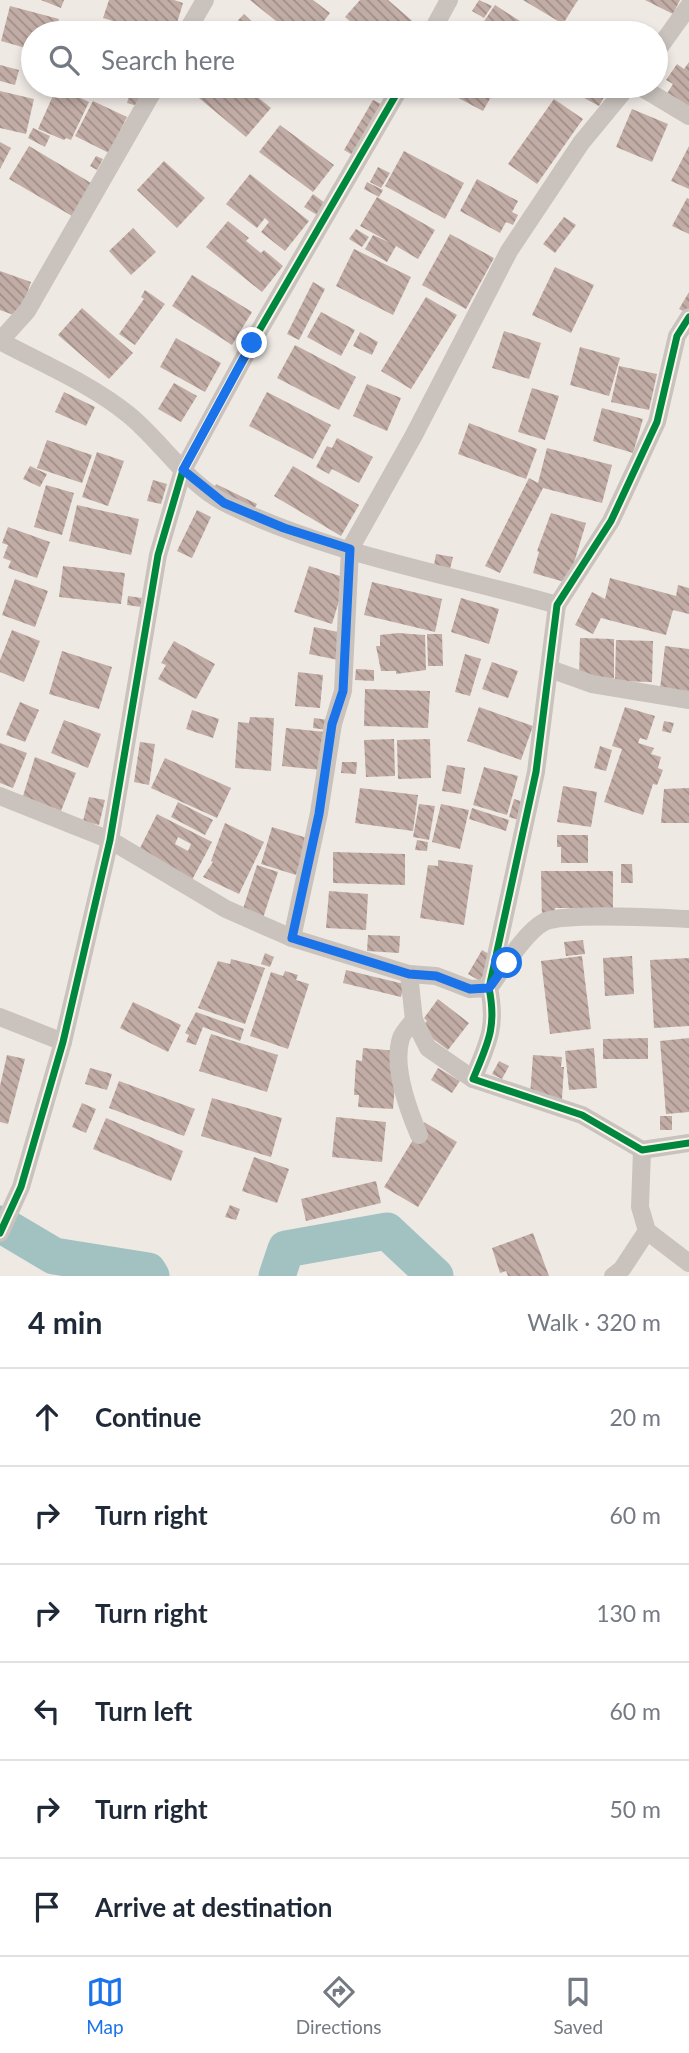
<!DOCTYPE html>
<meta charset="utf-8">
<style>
body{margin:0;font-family:Lato,sans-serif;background:#f6f6f7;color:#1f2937}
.stop{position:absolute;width:21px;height:21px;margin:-16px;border:5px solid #1a73e8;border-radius:50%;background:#fff}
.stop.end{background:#1a73e8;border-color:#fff;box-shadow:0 2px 7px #0008}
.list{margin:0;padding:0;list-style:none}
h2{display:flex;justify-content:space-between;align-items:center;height:91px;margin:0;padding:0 28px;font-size:30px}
h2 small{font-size:23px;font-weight:400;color:#747a83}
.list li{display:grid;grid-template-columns:46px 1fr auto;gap:21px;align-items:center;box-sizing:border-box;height:98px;padding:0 28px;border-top:2px solid #e0e1e3}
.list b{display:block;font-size:26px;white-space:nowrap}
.list em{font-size:23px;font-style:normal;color:#747a83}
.icon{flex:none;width:38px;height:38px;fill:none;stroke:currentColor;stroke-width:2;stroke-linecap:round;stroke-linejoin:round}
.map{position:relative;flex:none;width:689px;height:1276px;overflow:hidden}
.search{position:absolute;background:#fff;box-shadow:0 4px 10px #0003;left:21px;right:21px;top:21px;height:77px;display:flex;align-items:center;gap:18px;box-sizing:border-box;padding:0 24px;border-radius:38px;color:#747a83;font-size:26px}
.sheet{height:679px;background:#fff}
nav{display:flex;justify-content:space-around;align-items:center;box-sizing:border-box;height:98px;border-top:2px solid #e0e1e3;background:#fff;font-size:19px;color:#747a83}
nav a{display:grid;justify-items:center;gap:4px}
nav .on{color:#1a73e8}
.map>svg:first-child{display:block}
</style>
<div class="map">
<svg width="689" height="1276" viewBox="0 0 689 1276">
<defs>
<pattern id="building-back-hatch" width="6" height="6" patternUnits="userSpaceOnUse" patternTransform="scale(1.75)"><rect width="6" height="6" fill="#c2ada6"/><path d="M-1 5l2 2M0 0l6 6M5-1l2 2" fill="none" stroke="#9f8d87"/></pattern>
</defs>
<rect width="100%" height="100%" fill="#efe9e4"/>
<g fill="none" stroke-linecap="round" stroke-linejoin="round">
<g stroke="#a1c2c0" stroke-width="37">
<path d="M 0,1224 L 54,1256 L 148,1271 L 151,1276"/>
<path d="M 277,1276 L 286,1249 L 387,1231 L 435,1276"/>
</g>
</g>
<g fill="url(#building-back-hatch)" fill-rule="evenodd">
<path d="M 41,0 L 64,0 L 61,8 Z"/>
<path d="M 109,0 L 174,0 L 183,3 L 174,33 L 152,33 L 103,18 Z"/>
<path d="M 250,0 L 313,0 L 330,13 L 315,33 L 291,33 Z"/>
<path d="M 360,0 L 388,0 L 417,25 L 410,33 L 363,33 L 345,17 Z"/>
<path d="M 479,0 L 492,6 L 484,18 L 472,11 Z"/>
<path d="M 523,0 L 578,0 L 563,24 Z"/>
<path d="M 645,0 L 680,0 L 673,14 Z"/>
<path d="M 495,5 L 523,23 L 516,33 L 476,33 Z"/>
<path d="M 10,6 L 59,19 L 55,33 L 33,33 L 33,50 L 1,41 Z"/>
<path d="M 244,14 L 264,33 L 226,33 Z"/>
<path d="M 91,27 L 111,33 L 89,33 Z"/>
<path d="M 689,62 L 689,110 L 666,95 L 673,84 L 666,80 L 677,64 L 684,69 Z"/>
<path d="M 0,65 L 19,70 L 15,85 L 0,81 Z"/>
<path d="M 132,86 L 146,89 L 141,107 L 127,103 Z"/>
<path d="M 191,86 L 244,86 L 271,108 L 246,137 L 188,89 Z"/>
<path d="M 448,86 L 497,86 L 483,111 L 445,91 Z"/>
<path d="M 562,86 L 610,86 L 599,106 Z"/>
<path d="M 57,87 L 89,102 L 71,140 L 66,138 L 64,140 L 38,129 Z"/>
<path d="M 0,91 L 34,99 L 26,134 L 0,128 Z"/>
<path d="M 554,99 L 583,119 L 537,184 L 508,164 Z"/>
<path d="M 373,100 L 385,106 L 356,157 L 344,150 Z"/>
<path d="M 93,101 L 127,117 L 109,153 L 75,136 Z"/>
<path d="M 632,109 L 668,124 L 652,162 L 616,147 Z"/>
<path d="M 280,125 L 334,165 L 313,192 L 259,152 Z"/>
<path d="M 33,128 L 50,136 L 45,147 L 28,138 Z"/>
<path d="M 0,142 L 11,148 L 0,169 Z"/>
<path d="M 29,146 L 91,183 L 72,216 L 9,179 Z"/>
<path d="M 689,146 L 689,189 L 671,181 Z"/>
<path d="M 404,151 L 464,183 L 445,219 L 385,186 Z"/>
<path d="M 96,156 L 103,159 L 97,170 L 90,166 Z"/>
<path d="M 164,161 L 205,198 L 177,228 L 137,190 Z"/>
<path d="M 378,167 L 390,173 L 381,188 L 370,182 Z"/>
<path d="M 250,174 L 309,221 L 285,251 L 261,232 L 269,222 L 265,218 L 257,228 L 226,204 Z"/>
<path d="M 477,179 L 518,201 L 512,212 L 518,215 L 513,225 L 506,222 L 500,233 L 460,211 Z"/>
<path d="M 367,182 L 383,190 L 379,197 L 364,189 Z"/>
<path d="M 313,194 L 325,203 L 317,215 L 304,207 Z"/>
<path d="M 377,197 L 435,230 L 418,259 L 396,246 L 387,262 L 365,249 L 373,235 L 391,243 L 360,226 Z"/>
<path d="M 687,198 L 689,199 L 689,234 L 672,226 Z"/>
<path d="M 564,217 L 576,225 L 555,253 L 543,244 Z"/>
<path d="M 228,221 L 249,238 L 246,241 L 261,253 L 264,250 L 283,266 L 262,292 L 206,247 Z"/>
<path d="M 133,228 L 156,252 L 131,275 L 109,251 Z"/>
<path d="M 356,229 L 369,237 L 362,247 L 349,239 Z"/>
<path d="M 450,234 L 494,258 L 466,309 L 422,285 Z"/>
<path d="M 354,249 L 411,277 L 393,315 L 336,286 Z"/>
<path d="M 555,267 L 594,285 L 571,333 L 532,315 Z"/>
<path d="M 0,271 L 31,282 L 19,317 L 0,310 Z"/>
<path d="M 192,275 L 252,312 L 232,345 L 172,306 Z"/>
<path d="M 313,282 L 325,289 L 299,340 L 287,334 Z"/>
<path d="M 145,290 L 165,304 L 135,345 L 119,334 L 144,299 L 141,297 Z"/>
<path d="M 689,292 L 689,314 L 679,309 Z"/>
<path d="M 426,297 L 457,315 L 411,389 L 381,371 Z"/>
<path d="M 82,308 L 133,353 L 109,379 L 58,335 Z"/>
<path d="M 321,312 L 355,330 L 341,356 L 307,337 Z"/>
<path d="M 504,331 L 541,343 L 529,379 L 492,368 Z"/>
<path d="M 360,332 L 378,342 L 372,355 L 353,346 Z"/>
<path d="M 176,338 L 221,363 L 205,392 L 160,367 Z"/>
<path d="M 295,345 L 356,377 L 339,410 L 277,378 Z"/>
<path d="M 580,347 L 620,358 L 609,396 L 570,385 Z"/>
<path d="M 619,366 L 657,374 L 649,410 L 611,402 Z"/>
<path d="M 174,383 L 197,396 L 181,422 L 158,409 Z"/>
<path d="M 367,384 L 401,398 L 387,431 L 353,416 Z"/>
<path d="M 532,388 L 559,396 L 545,440 L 518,432 Z"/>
<path d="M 64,392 L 95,407 L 86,426 L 55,412 Z"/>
<path d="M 267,392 L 331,425 L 313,459 L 249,426 Z"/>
<path d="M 602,408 L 643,419 L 633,453 L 593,441 Z"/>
<path d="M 469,423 L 537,449 L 526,479 L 458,454 Z"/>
<path d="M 337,438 L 373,457 L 359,483 L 332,469 L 329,474 L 316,467 L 327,446 L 332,448 Z"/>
<path d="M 47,440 L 92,455 L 82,483 L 37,468 Z"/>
<path d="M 547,448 L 612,465 L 602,503 L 543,488 L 500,573 L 485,566 L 529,478 L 538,483 Z"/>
<path d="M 97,452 L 124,461 L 108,506 L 82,497 Z"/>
<path d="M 30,466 L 47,474 L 40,487 L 23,479 Z"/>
<path d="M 293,466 L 359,505 L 341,536 L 274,496 Z"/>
<path d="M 153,480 L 167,484 L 161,504 L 147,501 Z"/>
<path d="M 216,484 L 257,504 L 251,515 L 211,495 Z"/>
<path d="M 46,485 L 74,493 L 62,535 L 34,527 Z"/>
<path d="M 77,505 L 139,519 L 131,555 L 69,541 Z"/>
<path d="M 197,510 L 211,517 L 192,558 L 177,551 Z"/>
<path d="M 551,513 L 586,523 L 568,583 L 533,573 L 539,552 L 537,551 Z"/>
<path d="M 8,527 L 50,542 L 37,578 L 8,568 L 11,561 L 3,558 L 8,545 L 2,543 Z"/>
<path d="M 436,554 L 453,557 L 449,573 L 433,570 Z"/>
<path d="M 63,566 L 125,573 L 121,604 L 59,597 Z"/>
<path d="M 309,566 L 346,578 L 332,624 L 294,612 Z"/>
<path d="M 610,578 L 676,596 L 678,585 L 689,588 L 689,614 L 673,610 L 666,635 L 601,618 L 593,634 L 575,625 L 592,592 L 605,599 Z"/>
<path d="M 15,579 L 48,591 L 35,627 L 2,615 Z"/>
<path d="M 372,582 L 442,599 L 435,632 L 364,615 Z"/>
<path d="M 128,596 L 142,598 L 141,607 L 127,605 Z"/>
<path d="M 461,598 L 499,609 L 489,644 L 451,632 Z"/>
<path d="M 314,627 L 348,634 L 343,661 L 309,654 Z"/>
<path d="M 12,630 L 40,641 L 24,682 L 0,672 L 0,660 Z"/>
<path d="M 398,633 L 425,635 L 426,670 L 396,674 L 396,671 L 381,671 L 376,646 L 380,646 L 380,635 Z"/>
<path d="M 427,634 L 442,634 L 443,666 L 428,666 Z"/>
<path d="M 580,638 L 614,639 L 614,678 L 579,678 Z"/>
<path d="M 616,640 L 653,641 L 652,682 L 615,681 Z"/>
<path d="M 174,641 L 215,664 L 196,699 L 158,679 L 166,665 L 161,663 Z"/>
<path d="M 665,646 L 689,649 L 689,692 L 660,689 Z"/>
<path d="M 62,651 L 112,667 L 99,709 L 49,694 Z"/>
<path d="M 465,654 L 481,659 L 470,696 L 455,692 Z"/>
<path d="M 492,662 L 518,671 L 508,698 L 482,689 Z"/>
<path d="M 356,669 L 374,670 L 374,681 L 355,680 Z"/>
<path d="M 298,672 L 323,675 L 320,708 L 295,706 Z"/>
<path d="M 365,689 L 430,691 L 428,728 L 364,726 Z"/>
<path d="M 20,702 L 39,710 L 25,742 L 6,735 Z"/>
<path d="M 479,707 L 533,726 L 521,760 L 467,741 Z"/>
<path d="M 625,707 L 655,716 L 647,740 L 640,738 L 638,743 L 654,748 L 651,754 L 661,757 L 658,768 L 663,770 L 657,785 L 653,784 L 643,815 L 604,802 L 622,749 L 612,746 Z"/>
<path d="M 192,710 L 219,719 L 213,738 L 186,729 Z"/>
<path d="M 250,717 L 274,718 L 271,771 L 235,768 L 238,722 L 249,723 Z"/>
<path d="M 314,718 L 328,720 L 327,730 L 313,728 Z"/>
<path d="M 64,720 L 101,734 L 88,768 L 51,753 Z"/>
<path d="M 664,721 L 674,723 L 671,733 L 662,731 Z"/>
<path d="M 286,728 L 325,732 L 321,770 L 282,766 Z"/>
<path d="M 394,739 L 395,776 L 366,777 L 364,740 Z"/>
<path d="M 430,739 L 431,778 L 398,779 L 397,740 Z"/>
<path d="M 140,742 L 155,744 L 149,785 L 134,782 Z"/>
<path d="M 0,743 L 27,753 L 13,788 L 0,783 Z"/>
<path d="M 600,746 L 612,750 L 606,771 L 594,768 Z"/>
<path d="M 35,757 L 76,773 L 61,811 L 23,796 Z"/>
<path d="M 165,758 L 231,788 L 217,818 L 151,788 Z"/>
<path d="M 342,762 L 357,762 L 356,774 L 341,773 Z"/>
<path d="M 447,765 L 465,768 L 461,794 L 442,791 Z"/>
<path d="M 484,767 L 518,776 L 507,815 L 473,805 Z"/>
<path d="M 563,786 L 597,792 L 591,827 L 557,822 Z"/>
<path d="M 360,788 L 418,795 L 413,831 L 355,823 Z"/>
<path d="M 689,788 L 689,823 L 661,823 L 664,789 Z"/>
<path d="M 89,797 L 105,800 L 99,825 L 83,821 Z"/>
<path d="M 514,799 L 527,803 L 522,821 L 509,817 Z"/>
<path d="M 178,802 L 213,820 L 205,835 L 171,817 Z"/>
<path d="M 419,804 L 435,806 L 429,840 L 413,837 Z"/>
<path d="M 441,804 L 469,810 L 460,849 L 432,842 Z"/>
<path d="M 472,808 L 509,820 L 506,831 L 469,819 Z"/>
<path d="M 157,814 L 212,842 L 192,880 L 138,852 ZM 178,837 L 191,844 L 188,851 L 175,844 Z"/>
<path d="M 225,823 L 264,842 L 239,894 L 203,877 L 213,862 L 211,861 Z"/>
<path d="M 272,827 L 307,838 L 296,875 L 261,864 Z"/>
<path d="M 557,835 L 588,835 L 588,863 L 561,863 L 561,847 L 557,847 Z"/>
<path d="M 417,840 L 428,842 L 427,851 L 415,850 Z"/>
<path d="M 333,852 L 405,854 L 405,885 L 333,883 Z"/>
<path d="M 438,860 L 473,865 L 464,925 L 420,918 L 428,865 L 438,866 Z"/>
<path d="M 621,864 L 632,864 L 633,883 L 621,883 Z"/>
<path d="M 257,865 L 278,872 L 263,918 L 242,912 Z"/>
<path d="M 541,871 L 613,871 L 613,908 L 555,908 L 555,919 L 542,919 Z"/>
<path d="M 329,891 L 368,894 L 366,930 L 326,928 Z"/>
<path d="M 368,935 L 400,936 L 399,953 L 367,951 Z"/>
<path d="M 583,940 L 585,954 L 566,956 L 564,942 Z"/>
<path d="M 482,950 L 494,957 L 480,981 L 468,974 Z"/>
<path d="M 265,953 L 274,957 L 270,967 L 261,964 Z"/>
<path d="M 582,956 L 591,1029 L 550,1034 L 541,961 Z"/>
<path d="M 632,956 L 634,994 L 605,996 L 603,958 Z"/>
<path d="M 689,958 L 689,1026 L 654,1028 L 650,960 Z"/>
<path d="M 231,959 L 265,968 L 245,1024 L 198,1008 L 218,961 L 230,964 Z"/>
<path d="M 346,970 L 404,984 L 401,997 L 343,983 Z"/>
<path d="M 285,971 L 298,975 L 296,980 L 309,984 L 288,1049 L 250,1036 L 271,972 L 283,976 Z"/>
<path d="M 438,999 L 469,1023 L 448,1050 L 420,1029 L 427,1021 L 424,1018 Z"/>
<path d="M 133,1002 L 181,1025 L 168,1052 L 120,1028 Z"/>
<path d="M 196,1012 L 244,1029 L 240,1041 L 203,1027 L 196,1045 L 186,1042 L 189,1035 L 185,1033 Z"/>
<path d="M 211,1034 L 278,1055 L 267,1092 L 199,1071 Z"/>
<path d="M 648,1038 L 648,1059 L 603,1059 L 603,1039 Z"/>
<path d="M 689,1038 L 689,1112 L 666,1114 L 660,1041 Z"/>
<path d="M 363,1048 L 398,1051 L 393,1109 L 358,1107 L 359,1095 L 354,1095 L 356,1060 L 362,1061 Z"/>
<path d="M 594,1048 L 597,1088 L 569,1090 L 565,1051 Z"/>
<path d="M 7,1055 L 25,1059 L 8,1124 L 0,1122 L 0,1086 Z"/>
<path d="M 533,1055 L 562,1057 L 561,1067 L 564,1067 L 562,1099 L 530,1096 Z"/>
<path d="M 499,1061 L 509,1066 L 502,1079 L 492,1074 Z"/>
<path d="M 90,1068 L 112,1074 L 107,1090 L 85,1084 Z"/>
<path d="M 438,1068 L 460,1081 L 452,1093 L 431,1080 Z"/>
<path d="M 119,1081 L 195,1109 L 184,1136 L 109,1108 Z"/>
<path d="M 212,1098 L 282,1118 L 271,1157 L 201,1136 Z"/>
<path d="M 82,1103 L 96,1109 L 86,1133 L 72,1127 Z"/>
<rect x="660" y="1116" width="12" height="14"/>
<path d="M 336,1117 L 386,1122 L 382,1162 L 332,1157 Z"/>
<path d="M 106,1118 L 183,1151 L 171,1181 L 93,1149 Z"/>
<path d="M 424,1122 L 457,1142 L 418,1207 L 384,1187 Z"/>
<path d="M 254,1157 L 289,1169 L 277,1203 L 242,1191 Z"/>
<path d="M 376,1181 L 381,1203 L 306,1221 L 301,1199 Z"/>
<path d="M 230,1205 L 240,1209 L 236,1220 L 225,1217 Z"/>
<path d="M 533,1233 L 549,1276 L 508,1276 L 506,1271 L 500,1273 L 492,1248 Z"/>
</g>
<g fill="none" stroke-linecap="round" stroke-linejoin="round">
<g stroke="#c9c2bd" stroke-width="18">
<path d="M 186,33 L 205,0"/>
<path d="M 431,33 L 449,0"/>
<path d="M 656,52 L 689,6"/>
<path d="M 639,86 L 689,116"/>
<path d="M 689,317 L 677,336 L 657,422 L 611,521 L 557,605 L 536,772 L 489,988 C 497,1027 488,1043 473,1079 L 582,1115 L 642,1150 L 689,1143"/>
<path d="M 0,341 C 43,364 91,384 129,415 C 162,442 188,485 227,504 C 328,554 449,574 557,605"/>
<path d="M 0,341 L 27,311 L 156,86"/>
<path d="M 550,669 L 592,684 L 689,700"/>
<path d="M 0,796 L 110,840 L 226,909 L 292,938 L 409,974 L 436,976 L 470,989 L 489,988 C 502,970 525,932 544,922 C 565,912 661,918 689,919"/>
<path d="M 292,938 L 319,813 L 333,724 L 343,691 L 350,549 L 414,435 L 509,251 L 581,143 L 628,86"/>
<path d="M 409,974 L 414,1020 L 428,1048 L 473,1079"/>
<path d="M 0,1017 L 63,1042"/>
<path d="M 414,1020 C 410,1025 403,1032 401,1038 C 392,1067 408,1109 419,1135"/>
<path d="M 642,1150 L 640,1207 L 647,1231 L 689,1263"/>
<path d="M 0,1233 L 21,1187 L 63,1042 L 110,840 L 158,555 L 183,470 L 252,343 L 401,86"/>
<path d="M 613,1276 L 622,1269 L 647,1231"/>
</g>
<g stroke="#fbf4ed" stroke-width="11">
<g id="cycleway">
<path d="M 689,317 L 677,336 L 657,422 L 611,521 L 557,605 L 536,772 L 489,988 C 497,1027 488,1043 473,1079 L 582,1115 L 642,1150 L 689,1143"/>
<path d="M 0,1233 L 21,1187 L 63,1042 L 110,840 L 158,555 L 183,470 L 252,343 L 401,86"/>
</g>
</g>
<use href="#cycleway" stroke="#00873e" stroke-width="7"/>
</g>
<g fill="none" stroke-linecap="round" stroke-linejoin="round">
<path stroke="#1a73e8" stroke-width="9" d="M 252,343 L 183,470 L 224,503 L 284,528 L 350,549 L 343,691 L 332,724 L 319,814 L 292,938 L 409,974 L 436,976 L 470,989 L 489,988 L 507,963"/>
</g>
</svg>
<div class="stop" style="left:507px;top:963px"></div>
<div class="stop end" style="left:252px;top:343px"></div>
<div class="search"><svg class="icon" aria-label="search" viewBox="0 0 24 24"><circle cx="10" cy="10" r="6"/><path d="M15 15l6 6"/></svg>Search here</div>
</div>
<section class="sheet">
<h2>4 min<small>Walk · 320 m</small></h2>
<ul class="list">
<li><svg class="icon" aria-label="ahead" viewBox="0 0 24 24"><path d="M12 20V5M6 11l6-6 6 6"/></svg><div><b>Continue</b></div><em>20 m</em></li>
<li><svg class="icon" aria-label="right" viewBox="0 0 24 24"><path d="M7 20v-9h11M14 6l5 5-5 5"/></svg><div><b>Turn right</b></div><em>60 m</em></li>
<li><svg class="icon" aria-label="right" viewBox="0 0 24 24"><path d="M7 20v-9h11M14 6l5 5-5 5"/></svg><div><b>Turn right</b></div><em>130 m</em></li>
<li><svg class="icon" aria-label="left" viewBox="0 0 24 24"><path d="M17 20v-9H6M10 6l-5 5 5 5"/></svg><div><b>Turn left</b></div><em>60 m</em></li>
<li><svg class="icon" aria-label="right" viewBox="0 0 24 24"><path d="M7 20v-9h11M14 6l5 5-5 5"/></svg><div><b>Turn right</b></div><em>50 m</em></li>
<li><svg class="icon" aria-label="arrive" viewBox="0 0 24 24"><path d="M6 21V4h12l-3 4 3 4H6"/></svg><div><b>Arrive at destination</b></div></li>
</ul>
</section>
<nav>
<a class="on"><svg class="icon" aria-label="map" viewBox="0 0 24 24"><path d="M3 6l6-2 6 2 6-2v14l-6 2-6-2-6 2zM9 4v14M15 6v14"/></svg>Map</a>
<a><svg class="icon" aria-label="directions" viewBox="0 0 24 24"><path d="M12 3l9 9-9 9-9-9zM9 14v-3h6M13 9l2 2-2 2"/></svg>Directions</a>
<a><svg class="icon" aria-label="saved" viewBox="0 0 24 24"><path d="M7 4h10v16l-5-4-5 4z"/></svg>Saved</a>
</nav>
